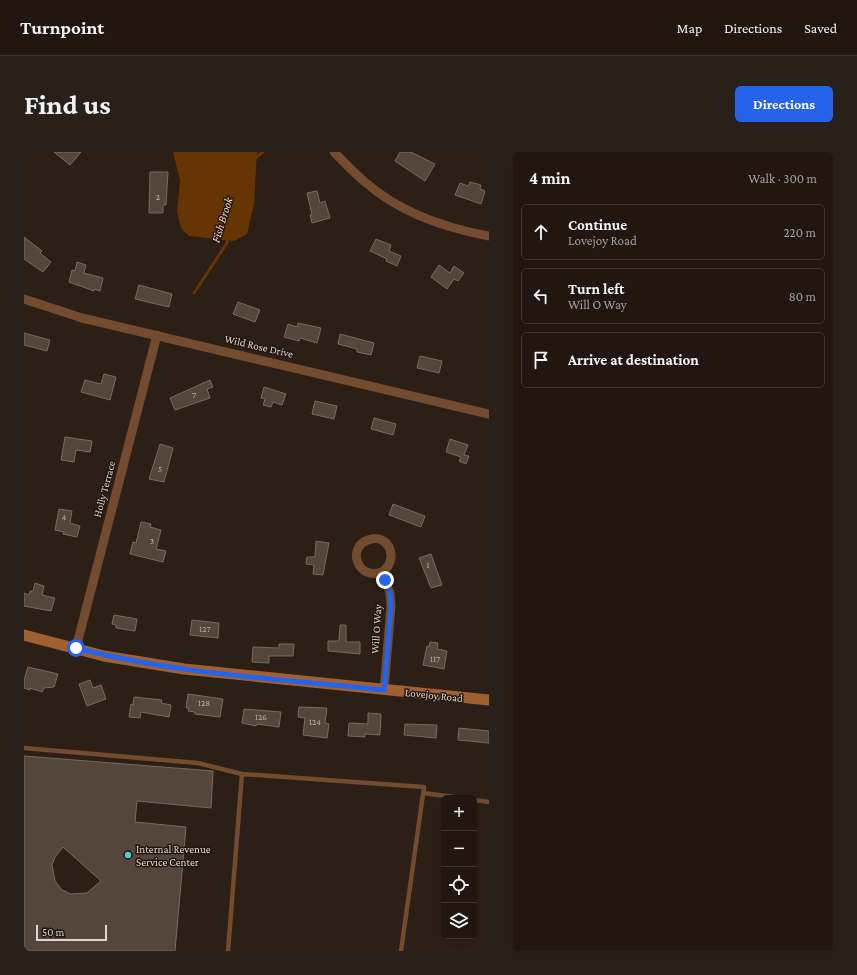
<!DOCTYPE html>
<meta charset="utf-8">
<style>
body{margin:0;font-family:"Crimson Pro",serif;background:#292019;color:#f1f3f6}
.controls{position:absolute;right:12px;bottom:12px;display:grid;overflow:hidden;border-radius:6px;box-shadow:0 4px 16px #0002}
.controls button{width:36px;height:36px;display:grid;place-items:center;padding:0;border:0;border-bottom:1px solid #3e3630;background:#211710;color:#f1f3f6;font:20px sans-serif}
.scale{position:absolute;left:12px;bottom:10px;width:71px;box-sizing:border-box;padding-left:4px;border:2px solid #dfd5cf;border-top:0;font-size:11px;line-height:14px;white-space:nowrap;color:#dfd5cf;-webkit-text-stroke:3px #22160d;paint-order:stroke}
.stop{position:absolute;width:12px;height:12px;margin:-9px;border:3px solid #2563eb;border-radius:50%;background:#fff}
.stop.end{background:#2563eb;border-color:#fff;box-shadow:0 1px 4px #0008}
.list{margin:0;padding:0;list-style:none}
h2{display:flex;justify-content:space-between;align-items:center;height:52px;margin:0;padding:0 16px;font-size:17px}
h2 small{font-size:13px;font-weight:400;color:#a29f9f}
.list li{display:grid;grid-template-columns:26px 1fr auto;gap:12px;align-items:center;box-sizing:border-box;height:56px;margin:0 8px 8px;padding:0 8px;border:1px solid #3e3630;border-radius:6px}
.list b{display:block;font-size:15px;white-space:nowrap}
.list p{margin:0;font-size:13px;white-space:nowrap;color:#a29f9f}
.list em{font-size:13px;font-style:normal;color:#a29f9f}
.icon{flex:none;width:22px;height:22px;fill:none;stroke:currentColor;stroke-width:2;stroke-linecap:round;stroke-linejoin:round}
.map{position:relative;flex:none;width:465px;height:799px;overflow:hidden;border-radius:6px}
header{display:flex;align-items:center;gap:24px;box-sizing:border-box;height:56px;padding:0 20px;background:#211710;border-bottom:1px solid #3e3630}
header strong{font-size:19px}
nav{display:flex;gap:22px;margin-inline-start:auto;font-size:14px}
.intro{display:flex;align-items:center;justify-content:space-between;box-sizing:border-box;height:96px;padding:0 24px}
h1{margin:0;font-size:28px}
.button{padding:10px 18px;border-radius:6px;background:#2563eb;color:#fff;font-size:14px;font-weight:700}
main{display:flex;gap:24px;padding:0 24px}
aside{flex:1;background:#211710;border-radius:6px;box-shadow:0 4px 16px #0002}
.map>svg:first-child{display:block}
</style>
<header>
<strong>Turnpoint</strong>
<nav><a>Map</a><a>Directions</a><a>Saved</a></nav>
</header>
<div class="intro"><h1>Find us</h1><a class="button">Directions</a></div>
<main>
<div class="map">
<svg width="465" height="799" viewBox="0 0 465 799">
<rect width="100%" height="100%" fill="#2c1f16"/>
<path fill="#673403" d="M 149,0 L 233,0 L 230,52 L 223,82 L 210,89 L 165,84 L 157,76 L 153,60 L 156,28 Z"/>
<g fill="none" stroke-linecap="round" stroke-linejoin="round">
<g stroke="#673403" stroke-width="3">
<path d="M 231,6 L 239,0"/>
<path d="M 170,141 L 203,91 L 204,86"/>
</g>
</g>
<g fill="#55463c" stroke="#7a6a5f" fill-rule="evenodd">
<path d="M 30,0 L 57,0 L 46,13 Z"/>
<path d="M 376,0 L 387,0 L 411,12 L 401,29 L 371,9 Z"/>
<path d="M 126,20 L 144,20 L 142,53 L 139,53 L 139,61 L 125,61 Z"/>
<path d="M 446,30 L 457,33 L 456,37 L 461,39 L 457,52 L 431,43 L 436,31 L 444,34 Z"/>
<path d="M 293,39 L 296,51 L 301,49 L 306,66 L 288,71 L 286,63 L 288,63 L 283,41 Z"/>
<path d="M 0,85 L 18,99 L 16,101 L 27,110 L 19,120 L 0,107 Z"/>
<path d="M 352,87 L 367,93 L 365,99 L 377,104 L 373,114 L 362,109 L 363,107 L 346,99 Z"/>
<path d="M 53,110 L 62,113 L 60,121 L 79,126 L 76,139 L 70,137 L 70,139 L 45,130 L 48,118 L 51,119 Z"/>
<path d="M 415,113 L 426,121 L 430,114 L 440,121 L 434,129 L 430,127 L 423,137 L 407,125 Z"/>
<path d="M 115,133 L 148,142 L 145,155 L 111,147 Z"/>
<path d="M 214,150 L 236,158 L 231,170 L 209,162 Z"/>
<path d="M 274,171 L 297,176 L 293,191 L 276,186 L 275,189 L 260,185 L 264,172 L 273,175 Z"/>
<path d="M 0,181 L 26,188 L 23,199 L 0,193 Z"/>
<path d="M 316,182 L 350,191 L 347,203 L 333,200 L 333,197 L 314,192 Z"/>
<path d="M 396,204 L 418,209 L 415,221 L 393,216 Z"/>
<path d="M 80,222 L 92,225 L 86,248 L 57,240 L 61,228 L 77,232 Z"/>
<path d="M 186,228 L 189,235 L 183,237 L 186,246 L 151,258 L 146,246 Z"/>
<path d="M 240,235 L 262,242 L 258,253 L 249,250 L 247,255 L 239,253 L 241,247 L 237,246 Z"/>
<path d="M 291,249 L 313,254 L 310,267 L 288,262 Z"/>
<path d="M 350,266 L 372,272 L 369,283 L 347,277 Z"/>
<path d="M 41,285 L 68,289 L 66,300 L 52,298 L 50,310 L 37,308 Z"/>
<path d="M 426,287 L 444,293 L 440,303 L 445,304 L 442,312 L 435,309 L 437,305 L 422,300 Z"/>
<path d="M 136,292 L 149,296 L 140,330 L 125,327 Z"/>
<path d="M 369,352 L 401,364 L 397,375 L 365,363 Z"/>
<path d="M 35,357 L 48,359 L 46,371 L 56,374 L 53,385 L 39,382 L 40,380 L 31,378 Z"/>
<path d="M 117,370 L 127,372 L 126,375 L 137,378 L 132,397 L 142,399 L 139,410 L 106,402 L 109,390 L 112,391 Z"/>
<path d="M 292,389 L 305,391 L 299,423 L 289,422 L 290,413 L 282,412 L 283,405 L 291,405 Z"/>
<path d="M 407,402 L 418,433 L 407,436 L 395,406 Z"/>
<path d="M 11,431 L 20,434 L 18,443 L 31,446 L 27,459 L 0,454 L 0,441 L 5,443 L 6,439 L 9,439 Z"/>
<path d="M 90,463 L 113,467 L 111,479 L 92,476 L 92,473 L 88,472 Z"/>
<path d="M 168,468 L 195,471 L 194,486 L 166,483 Z"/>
<path d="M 316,473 L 322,473 L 322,490 L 336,490 L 336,502 L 304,499 L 304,489 L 315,489 Z"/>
<path d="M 406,490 L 414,491 L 413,497 L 423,499 L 420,517 L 399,513 L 403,494 L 405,495 Z"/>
<path d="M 255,492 L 270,492 L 269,504 L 245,504 L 245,511 L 228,510 L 229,495 L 255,496 Z"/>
<path d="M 4,515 L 34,522 L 30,535 L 20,536 L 18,540 L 6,536 L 6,538 L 0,536 L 0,528 Z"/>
<path d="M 66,528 L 69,536 L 77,533 L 82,547 L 63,554 L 55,532 Z"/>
<path d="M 164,542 L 199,547 L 196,565 L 171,562 L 171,560 L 164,559 L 165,556 L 162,556 Z"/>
<path d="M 110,545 L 138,548 L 137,551 L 147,553 L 145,565 L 117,560 L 116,566 L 105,565 L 107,552 L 109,553 Z"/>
<path d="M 275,555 L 303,556 L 301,571 L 305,572 L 303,586 L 279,583 L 281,566 L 274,565 Z"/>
<path d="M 220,557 L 257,560 L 255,575 L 233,572 L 232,574 L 218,571 Z"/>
<path d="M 344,561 L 357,562 L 356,583 L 341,582 L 341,585 L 324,584 L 325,571 L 344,572 Z"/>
<path d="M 381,572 L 413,573 L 412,586 L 380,583 Z"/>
<path d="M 435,576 L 465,579 L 465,591 L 434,588 Z"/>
<path d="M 0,604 L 189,619 L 187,656 L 113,649 L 111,670 L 162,675 L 151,799 L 0,799 ZM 39,695 L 77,729 L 63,741 L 46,742 L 37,737 L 31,729 L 28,713 L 31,705 Z"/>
</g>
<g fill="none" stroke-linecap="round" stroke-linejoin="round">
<g stroke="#734b2f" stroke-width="4.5">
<path d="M 0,596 L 174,611 L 218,622 L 400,635 L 377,799"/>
<path d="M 399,641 L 438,646"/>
<path d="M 450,648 L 465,650"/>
<path d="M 204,799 L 218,622"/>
</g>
<g stroke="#734b2f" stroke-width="9">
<path d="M 310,0 C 320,10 330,21 341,30 C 375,60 421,76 465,84"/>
<path d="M 0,147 L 58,166 L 465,262"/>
<path d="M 358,420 C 376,408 365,380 344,388 C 322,396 334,429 358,420 L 366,441 L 367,454 L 360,538"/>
<path d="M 52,496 L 133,183"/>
</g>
<path stroke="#a06131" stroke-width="11" d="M 0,483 L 80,504 L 160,517 L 465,548"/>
</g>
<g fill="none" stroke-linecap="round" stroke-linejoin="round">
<path stroke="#2563eb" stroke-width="5" d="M 52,496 C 152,522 257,527 360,538 L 367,454 L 366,441 L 361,428"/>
</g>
<circle fill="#52cbd9" stroke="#22160d" stroke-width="1.5" cx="104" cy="703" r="4"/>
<g text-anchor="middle" stroke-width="3" stroke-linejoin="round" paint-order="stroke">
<g font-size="9" fill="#bcb1aa">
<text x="134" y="48">2</text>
<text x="170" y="246">7</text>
<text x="136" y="320">5</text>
<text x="40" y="368">4</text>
<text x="128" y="392">3</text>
<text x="404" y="416">1</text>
<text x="181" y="480">127</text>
<text x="411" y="510">117</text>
<text x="180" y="554">128</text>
<text x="237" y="568">126</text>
<text x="291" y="573">124</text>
</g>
<g font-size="11" fill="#dfd5cf" stroke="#22160d">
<text transform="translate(235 194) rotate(13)" y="4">Wild Rose Drive</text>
<text transform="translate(80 337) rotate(-75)" y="4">Holly Terrace</text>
<text transform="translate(352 477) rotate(-86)" y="4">Will O Way</text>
<text transform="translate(410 543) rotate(6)" y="4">Lovejoy Road</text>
</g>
<g font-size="11" fill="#dfd5cf" stroke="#22160d" text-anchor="start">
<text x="112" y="701">Internal Revenue<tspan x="112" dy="13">Service Center</tspan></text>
</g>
<g font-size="12" font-style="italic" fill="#f9d7c0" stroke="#22160d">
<text transform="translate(198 68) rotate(-73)" y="4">Fish Brook</text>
</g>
</g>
</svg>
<div class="controls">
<button>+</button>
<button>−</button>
<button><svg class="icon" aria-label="locate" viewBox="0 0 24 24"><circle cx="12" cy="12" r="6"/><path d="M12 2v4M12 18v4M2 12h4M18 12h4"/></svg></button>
<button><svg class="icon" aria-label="layers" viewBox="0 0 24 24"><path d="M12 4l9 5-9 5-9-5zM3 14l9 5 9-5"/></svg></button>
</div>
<div class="scale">50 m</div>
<div class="stop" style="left:52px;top:496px"></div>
<div class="stop end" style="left:361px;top:428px"></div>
</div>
<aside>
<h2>4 min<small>Walk · 300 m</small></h2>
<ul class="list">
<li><svg class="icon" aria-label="ahead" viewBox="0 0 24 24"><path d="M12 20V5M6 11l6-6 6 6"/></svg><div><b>Continue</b><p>Lovejoy Road</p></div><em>220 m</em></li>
<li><svg class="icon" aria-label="left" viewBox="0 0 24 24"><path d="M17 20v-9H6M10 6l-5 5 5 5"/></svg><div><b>Turn left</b><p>Will O Way</p></div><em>80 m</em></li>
<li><svg class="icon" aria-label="arrive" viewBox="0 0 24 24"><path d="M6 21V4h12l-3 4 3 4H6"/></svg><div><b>Arrive at destination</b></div></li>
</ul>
</aside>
</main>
